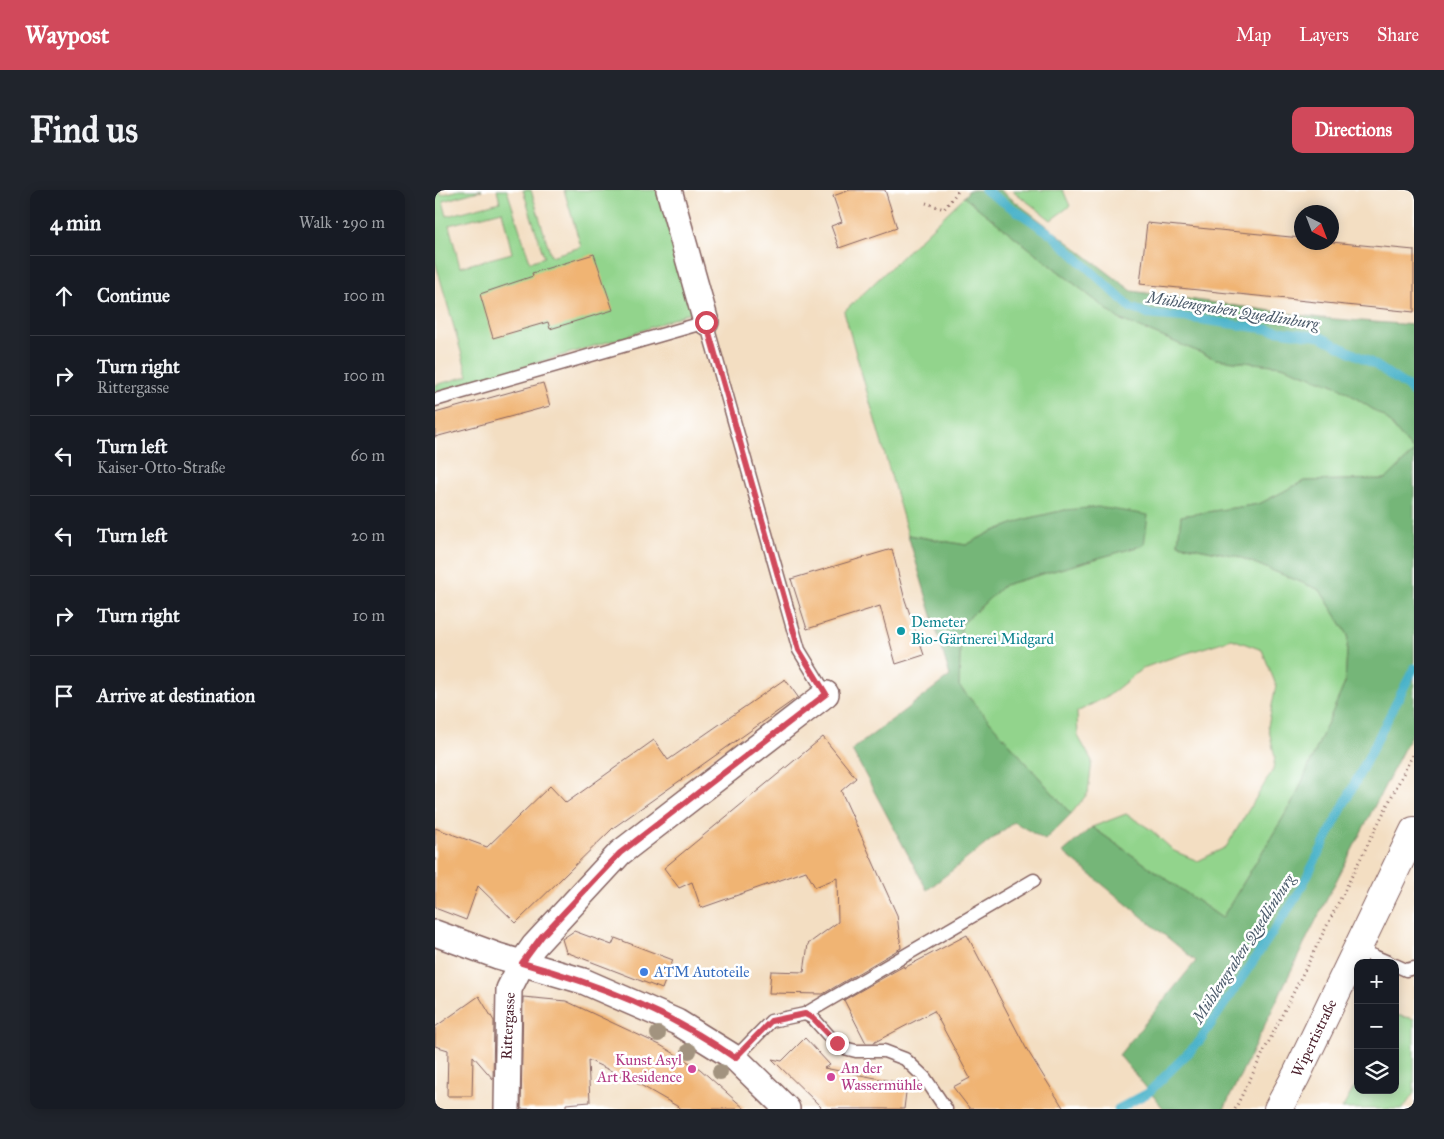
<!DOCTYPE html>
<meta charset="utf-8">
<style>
body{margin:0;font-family:"IM FELL Great Primer",serif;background:#20242c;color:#f1f3f6}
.controls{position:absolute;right:15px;bottom:15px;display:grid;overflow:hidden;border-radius:10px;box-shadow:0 2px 12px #0003}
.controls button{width:45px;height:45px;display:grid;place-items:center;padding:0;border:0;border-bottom:1px solid #363941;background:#171b24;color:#f1f3f6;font:25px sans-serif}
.compass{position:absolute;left:859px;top:15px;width:45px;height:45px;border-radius:50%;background:#171b24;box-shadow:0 2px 12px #0003;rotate:138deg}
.stop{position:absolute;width:15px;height:15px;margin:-11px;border:4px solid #d1495b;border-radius:50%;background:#fff}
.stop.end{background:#d1495b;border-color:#fff;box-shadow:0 1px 5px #0008}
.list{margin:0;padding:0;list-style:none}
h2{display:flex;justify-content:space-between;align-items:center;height:65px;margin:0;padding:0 20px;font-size:21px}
h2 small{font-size:16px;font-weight:400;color:#9ea1a6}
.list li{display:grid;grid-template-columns:32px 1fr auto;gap:15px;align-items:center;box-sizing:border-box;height:80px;padding:0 20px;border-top:1px solid #363941}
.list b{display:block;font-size:19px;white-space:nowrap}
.list p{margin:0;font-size:16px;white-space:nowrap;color:#9ea1a6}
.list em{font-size:16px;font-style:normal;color:#9ea1a6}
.icon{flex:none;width:28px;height:28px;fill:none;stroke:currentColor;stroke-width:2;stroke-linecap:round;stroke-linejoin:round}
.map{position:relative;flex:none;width:979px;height:919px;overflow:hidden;border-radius:10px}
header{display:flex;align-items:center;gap:30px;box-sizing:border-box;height:70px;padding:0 25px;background:#d1495b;color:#fff}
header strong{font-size:24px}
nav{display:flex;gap:28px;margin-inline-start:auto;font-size:18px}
.intro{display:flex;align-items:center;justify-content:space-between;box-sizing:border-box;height:120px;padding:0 30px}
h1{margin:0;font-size:35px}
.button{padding:12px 22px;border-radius:10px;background:#d1495b;color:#fff;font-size:18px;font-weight:700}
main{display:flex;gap:30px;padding:0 30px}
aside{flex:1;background:#171b24;border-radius:10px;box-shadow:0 2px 12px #0003}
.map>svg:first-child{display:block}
</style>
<header>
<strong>Waypost</strong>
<nav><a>Map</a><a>Layers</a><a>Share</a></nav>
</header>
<div class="intro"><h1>Find us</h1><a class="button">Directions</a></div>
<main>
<aside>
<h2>4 min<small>Walk · 290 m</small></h2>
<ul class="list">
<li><svg class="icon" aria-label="ahead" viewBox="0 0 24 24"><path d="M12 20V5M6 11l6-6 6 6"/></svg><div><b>Continue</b></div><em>100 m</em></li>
<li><svg class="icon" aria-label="right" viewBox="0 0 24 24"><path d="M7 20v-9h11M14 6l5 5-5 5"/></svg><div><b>Turn right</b><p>Rittergasse</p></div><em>100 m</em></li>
<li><svg class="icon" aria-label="left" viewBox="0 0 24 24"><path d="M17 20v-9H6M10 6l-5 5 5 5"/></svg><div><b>Turn left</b><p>Kaiser-Otto-Straße</p></div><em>60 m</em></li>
<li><svg class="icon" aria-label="left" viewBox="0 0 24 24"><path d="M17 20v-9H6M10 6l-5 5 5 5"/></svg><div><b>Turn left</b></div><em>20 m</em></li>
<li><svg class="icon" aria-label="right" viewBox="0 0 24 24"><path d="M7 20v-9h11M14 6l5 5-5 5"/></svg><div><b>Turn right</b></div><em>10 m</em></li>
<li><svg class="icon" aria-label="arrive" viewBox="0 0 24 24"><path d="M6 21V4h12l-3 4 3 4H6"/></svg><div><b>Arrive at destination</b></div></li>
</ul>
</aside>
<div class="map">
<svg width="979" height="919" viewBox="0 0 979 919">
<rect width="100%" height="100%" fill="#fff"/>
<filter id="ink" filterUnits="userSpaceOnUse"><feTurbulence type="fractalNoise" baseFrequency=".02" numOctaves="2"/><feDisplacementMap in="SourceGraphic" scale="10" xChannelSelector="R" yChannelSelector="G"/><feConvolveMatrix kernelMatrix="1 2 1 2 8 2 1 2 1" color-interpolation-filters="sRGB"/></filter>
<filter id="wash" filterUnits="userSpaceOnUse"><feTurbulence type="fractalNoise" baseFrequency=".0096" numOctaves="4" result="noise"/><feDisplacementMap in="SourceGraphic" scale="20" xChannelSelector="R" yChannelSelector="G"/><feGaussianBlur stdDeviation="1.12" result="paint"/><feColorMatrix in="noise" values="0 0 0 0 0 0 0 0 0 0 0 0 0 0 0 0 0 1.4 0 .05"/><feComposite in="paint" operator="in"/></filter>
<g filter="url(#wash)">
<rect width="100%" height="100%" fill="#f3dec2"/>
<g fill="#92d48c" stroke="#6e7a5c" fill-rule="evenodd">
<path d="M 0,0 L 5,0 L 6,5 L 24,0 L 47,0 L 8,11 L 12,26 L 65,12 L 62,0 L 72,0 L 95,72 L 109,67 L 88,0 L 96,0 L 116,66 L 146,57 L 129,0 L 223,0 L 258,121 L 193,146 L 0,203 L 0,195 L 33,186 L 0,71 ZM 67,21 L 77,63 L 25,77 L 14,35 Z"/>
<path d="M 577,0 L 628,0 L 635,16 L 616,30 Z"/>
<path d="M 529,7 L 684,129 L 781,169 L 847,176 L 904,197 L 951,228 L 979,262 L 951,289 L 869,291 L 824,314 L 746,326 L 743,354 L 802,366 L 885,400 L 913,445 L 910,493 L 860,608 L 787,728 L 657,637 L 691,624 L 715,639 L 739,661 L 763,671 L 791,657 L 838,580 L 840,567 L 833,536 L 841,495 L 827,460 L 797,449 L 733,469 L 708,478 L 673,506 L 642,522 L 643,546 L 657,571 L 653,603 L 636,624 L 524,496 L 526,435 L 569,395 L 709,355 L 630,320 L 591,329 L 554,343 L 531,355 L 473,345 L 409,122 Z"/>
<path d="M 961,825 L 979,829 L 979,903 L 968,919 L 907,919 L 923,891 L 923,900 L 960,900 Z"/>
</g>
<g fill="#75b678" stroke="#606a52">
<path d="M 534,0 L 565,0 L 697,101 L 886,128 L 979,135 L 979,539 L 873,746 L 789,919 L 729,919 L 684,865 L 761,771 L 628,662 L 657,637 L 787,728 L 860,608 L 910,493 L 913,445 L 885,400 L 802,366 L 743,354 L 746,326 L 824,314 L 869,291 L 951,289 L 979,262 L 951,228 L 904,197 L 847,176 L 781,169 L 684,129 L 529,7 Z"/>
<path d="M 663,317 L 713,325 L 709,355 L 569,395 L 526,435 L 524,496 L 636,624 L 610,650 L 579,632 L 492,700 L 417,560 L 515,486 L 473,345 L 531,355 L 554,343 L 591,329 L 630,320 Z"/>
</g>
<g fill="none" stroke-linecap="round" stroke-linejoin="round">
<g stroke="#4ab2c9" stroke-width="9">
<path d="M 550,0 L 616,44 L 696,118 L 717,125 L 754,128 L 886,147 L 939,174 L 973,197 L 979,204"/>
<path d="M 683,919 L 713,903 L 764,852 L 862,706 L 979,478"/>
</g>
</g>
<g id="blocks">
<g fill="#f0b473">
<path d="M 415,0 L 450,0 L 462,38 L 404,58 L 396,36 L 407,32 L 398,6 Z"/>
<path d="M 712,33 L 866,48 L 866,52 L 896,52 L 979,60 L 979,122 L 705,94 Z"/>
<path d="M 159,64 L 178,120 L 115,139 L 113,132 L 58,148 L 45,104 L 98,86 L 97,83 Z"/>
<path d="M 108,193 L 115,216 L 0,247 L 0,223 Z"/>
<path d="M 457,359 L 470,410 L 489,465 L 461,474 L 445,416 L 372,439 L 356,389 Z"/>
<path d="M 350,489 L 363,507 L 178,638 L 81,733 L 43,696 L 31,730 L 0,718 L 0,638 L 52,657 L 115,596 L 131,613 L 219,550 L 233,570 Z"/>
<path d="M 388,547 L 421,588 L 406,601 L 462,725 L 466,758 L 388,804 L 334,803 L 336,781 L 369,782 L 373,754 L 403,732 L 402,688 L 380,697 L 371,681 L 266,718 L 257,692 L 244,698 L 229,678 Z"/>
<path d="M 139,741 L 177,755 L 180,748 L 238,770 L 227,799 L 131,762 L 127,749 Z"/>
<path d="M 532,745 L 591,858 L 629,919 L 535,919 L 518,897 L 535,888 L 499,821 L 438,853 L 431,853 L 409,810 L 469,776 L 469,778 Z"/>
<path d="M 44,806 L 59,831 L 58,889 L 38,866 L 37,906 L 12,906 L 13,860 L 0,856 L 0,837 Z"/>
<path d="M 88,807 L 131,811 L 225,855 L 265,879 L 310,919 L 247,919 L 202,893 L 153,870 L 155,912 L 131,914 L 131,919 L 86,919 Z"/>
<path d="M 370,848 L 395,875 L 389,878 L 472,894 L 469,919 L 388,919 L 337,869 L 347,871 Z"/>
</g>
</g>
</g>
<g filter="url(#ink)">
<use href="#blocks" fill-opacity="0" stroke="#856260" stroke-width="1"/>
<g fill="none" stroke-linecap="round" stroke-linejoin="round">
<g stroke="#856260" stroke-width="15">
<g id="service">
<path d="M 0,210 L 271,132 L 364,460 L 391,504"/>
<path d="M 922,759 L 955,773"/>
<path d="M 960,775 L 971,780 L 979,778"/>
<path d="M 370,824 L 599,690"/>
<path d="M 300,868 L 336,831 L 370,824 L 378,828 L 394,846 L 409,858 L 421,861 L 449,861 L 470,869 L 490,888 L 511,919"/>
</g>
</g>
<g stroke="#856260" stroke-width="28">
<g id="minor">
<path d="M 234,0 L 271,132"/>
<path d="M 0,743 L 63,766 L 148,791 L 242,832 L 300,868 L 352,919"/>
<path d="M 72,919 L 74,799 L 87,773 L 99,756 L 185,663 L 391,504"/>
</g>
</g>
<g stroke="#856260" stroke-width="30">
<path id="tertiary" d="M 843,919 L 861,886 L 979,641"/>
</g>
<g stroke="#856260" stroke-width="3" stroke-dasharray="1 4" stroke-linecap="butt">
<path d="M 491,13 L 509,19 L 524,0"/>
<path d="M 800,919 L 979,562"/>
</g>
<use href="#service" stroke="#fff" stroke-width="12"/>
<use href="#minor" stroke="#fff" stroke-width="25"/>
<use href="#tertiary" stroke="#fff" stroke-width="28"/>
</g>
<g fill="#a2937f">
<circle cx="223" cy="844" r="8"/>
<circle cx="254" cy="861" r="8"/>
<circle cx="285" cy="882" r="8"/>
</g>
</g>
<g fill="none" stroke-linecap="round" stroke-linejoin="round" filter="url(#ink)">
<path stroke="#d1495b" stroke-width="6" d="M 271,132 L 364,460 L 391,504 L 185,663 L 107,746 L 87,773 C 163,794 235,822 300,868 L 336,831 L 370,824 L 378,828 L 402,853"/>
</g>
<circle fill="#0f9aa8" stroke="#fff" stroke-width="2" cx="466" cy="441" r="5"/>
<circle fill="#3f7fe0" stroke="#fff" stroke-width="2" cx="209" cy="782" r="5"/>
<g fill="#d1479c" stroke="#fff" stroke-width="2">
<circle cx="257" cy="879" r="5"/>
<circle cx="396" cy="887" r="5"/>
</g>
<g text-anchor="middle" stroke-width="5" stroke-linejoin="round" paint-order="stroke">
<g font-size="15" fill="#0d838f" stroke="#fff" text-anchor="start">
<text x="476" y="437">Demeter<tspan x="476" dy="17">Bio-Gärtnerei Midgard</tspan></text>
</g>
<g font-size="15" fill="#366cbe" stroke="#fff" text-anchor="start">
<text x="219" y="787">ATM Autoteile</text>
</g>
<g font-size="15" fill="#4a1f2b" stroke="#fff">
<text transform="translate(73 836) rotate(-87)" y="5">Rittergasse</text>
<text transform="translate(879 848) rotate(-64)" y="5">Wipertistraße</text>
</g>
<g font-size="15" fill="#b23c85" stroke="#fff" text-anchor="end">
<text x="247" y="875">Kunst Asyl<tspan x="247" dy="17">Art Residence</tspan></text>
<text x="406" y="883" text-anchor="start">An der<tspan x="406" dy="17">Wassermühle</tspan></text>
</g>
<g font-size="16" font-style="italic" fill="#4a5a6a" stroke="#fff">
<text transform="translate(798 120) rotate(9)" y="6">Mühlengraben Quedlinburg</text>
<text transform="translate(808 758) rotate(-57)" y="6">Mühlengraben Quedlinburg</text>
</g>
</g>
</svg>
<div class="controls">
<button>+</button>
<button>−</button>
<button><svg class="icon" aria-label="layers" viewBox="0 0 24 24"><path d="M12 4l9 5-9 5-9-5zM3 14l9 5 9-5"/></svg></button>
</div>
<svg class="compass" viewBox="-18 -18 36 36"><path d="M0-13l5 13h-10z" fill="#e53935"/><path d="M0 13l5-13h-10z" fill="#9ea1a6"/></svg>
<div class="stop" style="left:271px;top:132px"></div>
<div class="stop end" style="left:402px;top:853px"></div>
</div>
</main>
